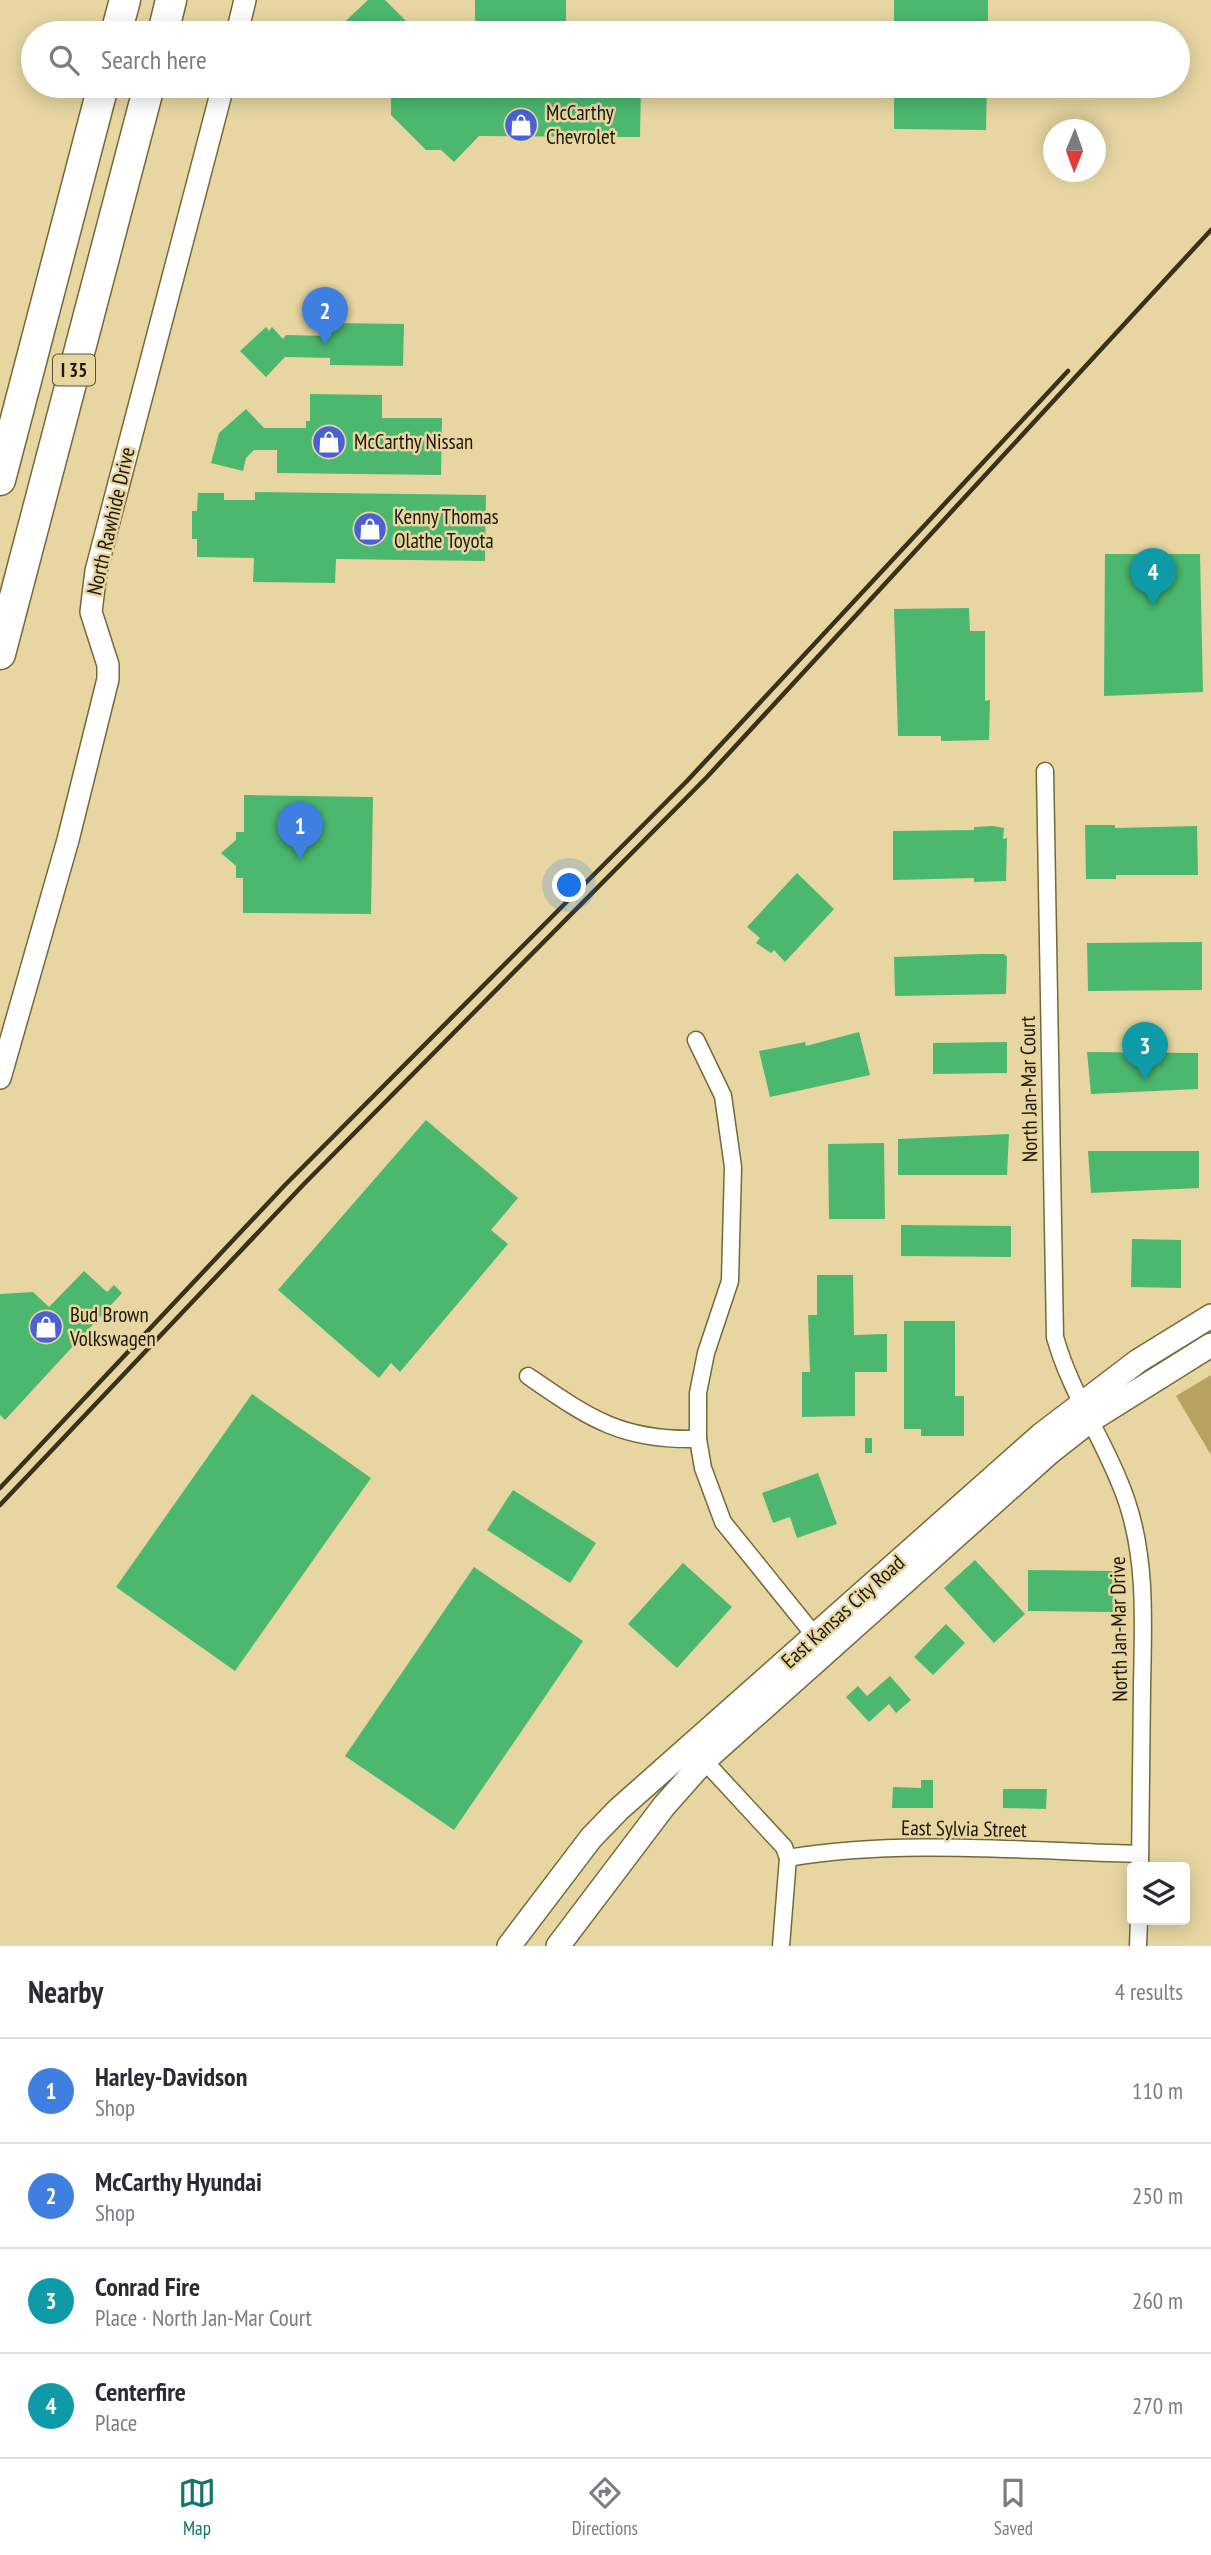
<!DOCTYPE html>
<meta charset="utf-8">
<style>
body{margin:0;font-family:"PT Sans Narrow",sans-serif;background:#f7f7f7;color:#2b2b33}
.controls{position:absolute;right:21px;bottom:21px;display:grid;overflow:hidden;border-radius:7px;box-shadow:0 4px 18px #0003}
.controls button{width:63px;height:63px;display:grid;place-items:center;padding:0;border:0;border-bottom:2px solid #e1e1e2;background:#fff;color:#2b2b33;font:35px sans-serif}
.compass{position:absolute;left:1043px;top:119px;width:63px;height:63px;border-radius:50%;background:#fff;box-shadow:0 4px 18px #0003;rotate:181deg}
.you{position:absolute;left:570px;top:886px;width:24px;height:24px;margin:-18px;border:5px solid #fff;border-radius:50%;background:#1a73e8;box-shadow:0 0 0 10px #1a73e833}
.badge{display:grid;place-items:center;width:46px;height:46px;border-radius:50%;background:#0f766e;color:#fff;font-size:23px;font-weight:700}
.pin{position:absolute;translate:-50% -58px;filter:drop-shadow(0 2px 4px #0008)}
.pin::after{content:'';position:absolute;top:37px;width:24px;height:21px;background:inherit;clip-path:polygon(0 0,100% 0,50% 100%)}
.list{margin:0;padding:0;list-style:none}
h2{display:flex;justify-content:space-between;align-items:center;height:91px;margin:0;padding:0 28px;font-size:30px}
h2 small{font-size:23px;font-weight:400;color:#7c7c81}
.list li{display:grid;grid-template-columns:46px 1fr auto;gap:21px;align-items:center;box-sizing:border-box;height:105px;padding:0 28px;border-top:2px solid #e1e1e2}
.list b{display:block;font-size:26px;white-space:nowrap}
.list p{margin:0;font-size:23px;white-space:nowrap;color:#7c7c81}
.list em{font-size:23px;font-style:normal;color:#7c7c81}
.icon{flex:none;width:38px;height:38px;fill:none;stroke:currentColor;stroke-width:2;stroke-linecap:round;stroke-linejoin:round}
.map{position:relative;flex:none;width:1211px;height:1946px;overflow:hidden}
.search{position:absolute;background:#fff;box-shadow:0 4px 18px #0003;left:21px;right:21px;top:21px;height:77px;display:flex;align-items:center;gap:18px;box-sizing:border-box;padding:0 24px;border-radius:38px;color:#7c7c81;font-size:26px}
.sheet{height:511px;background:#fff}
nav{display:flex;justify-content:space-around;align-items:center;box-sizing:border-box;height:98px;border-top:2px solid #e1e1e2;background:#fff;font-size:19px;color:#7c7c81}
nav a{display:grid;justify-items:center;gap:4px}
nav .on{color:#0f766e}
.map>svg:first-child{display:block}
</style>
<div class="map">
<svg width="1211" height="1946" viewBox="0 0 1211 1946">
<rect width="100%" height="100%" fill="#e7d6a2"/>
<path fill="#b8a261" d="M 1211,1375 L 1211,1455 L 1176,1396 Z"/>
<g fill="#4cb86f">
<path d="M 368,0 L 385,0 L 408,23 L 475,24 L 475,0 L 566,0 L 566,33 L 333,33 Z"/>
<rect x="894" y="0" width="94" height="33"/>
<path d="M 371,86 L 641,86 L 640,137 L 479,136 L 454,162 L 441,150 L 426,150 L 391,115 L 391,98 L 380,86 L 376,90 Z"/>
<path d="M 894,86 L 987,86 L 986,130 L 894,129 Z"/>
<path d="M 331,323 L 404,324 L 403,366 L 330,365 L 330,358 L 285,357 L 266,377 L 240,351 L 266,327 L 269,331 L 272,327 L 283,339 L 286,335 L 331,336 Z"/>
<path d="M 310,394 L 382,395 L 382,418 L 442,418 L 441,475 L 277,473 L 277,450 L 254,450 L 246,458 L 243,471 L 211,463 L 219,433 L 246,409 L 264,428 L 306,428 L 306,421 L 310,421 Z"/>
<path d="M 255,492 L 486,495 L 485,561 L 336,559 L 335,583 L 253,582 L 254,558 L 197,557 L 197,539 L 192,539 L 192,511 L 197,511 L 198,493 L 224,493 L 224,500 L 255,500 Z"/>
<path d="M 1105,554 L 1200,554 L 1203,692 L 1104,696 Z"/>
<path d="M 969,608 L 970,631 L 985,631 L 985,701 L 990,700 L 989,740 L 941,741 L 941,736 L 898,736 L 894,609 Z"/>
<path d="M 244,795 L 373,797 L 371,914 L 243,913 L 243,878 L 236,878 L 236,866 L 221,853 L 236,840 L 236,832 L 244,832 Z"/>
<path d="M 1085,825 L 1115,825 L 1115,828 L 1197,826 L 1198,875 L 1116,875 L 1116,879 L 1086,879 Z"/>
<path d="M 993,826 L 1004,828 L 1003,839 L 1007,838 L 1006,881 L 974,882 L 974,878 L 893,880 L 893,831 L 974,830 L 974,827 Z"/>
<path d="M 797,873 L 834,909 L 785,962 L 774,950 L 771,953 L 756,943 L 760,938 L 747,927 Z"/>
<path d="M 1202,942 L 1202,990 L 1088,991 L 1087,943 Z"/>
<path d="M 982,954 L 1004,954 L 1007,957 L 1006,994 L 895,996 L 894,957 Z"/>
<path d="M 859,1032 L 870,1075 L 770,1097 L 759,1051 L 805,1042 L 806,1046 Z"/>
<path d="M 1007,1042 L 1007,1073 L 933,1074 L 933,1043 Z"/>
<path d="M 1087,1052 L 1198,1053 L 1198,1089 L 1091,1094 Z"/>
<path d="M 426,1120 L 518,1198 L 491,1230 L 508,1244 L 400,1372 L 391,1363 L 379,1378 L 278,1290 Z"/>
<path d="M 1009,1134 L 1007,1175 L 898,1175 L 898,1139 Z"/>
<path d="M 884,1143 L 885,1219 L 829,1219 L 828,1144 Z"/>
<path d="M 1088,1151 L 1199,1151 L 1199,1188 L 1091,1193 Z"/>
<path d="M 901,1225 L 1011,1226 L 1011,1257 L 901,1256 Z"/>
<path d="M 1132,1239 L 1181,1240 L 1181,1288 L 1131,1287 Z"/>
<path d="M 84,1271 L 107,1292 L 114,1285 L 122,1293 L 5,1420 L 0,1415 L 0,1294 L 33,1292 L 49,1307 Z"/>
<path d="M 817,1275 L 853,1275 L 854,1335 L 887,1334 L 887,1372 L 855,1372 L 855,1416 L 802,1417 L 802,1372 L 810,1372 L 808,1315 L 817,1315 Z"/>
<path d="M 904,1321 L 955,1321 L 955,1396 L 964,1396 L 964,1436 L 921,1436 L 921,1429 L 904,1429 Z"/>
<path d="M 252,1394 L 371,1478 L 235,1671 L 116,1587 Z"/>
<rect x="865" y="1438" width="7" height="15"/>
<path d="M 818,1473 L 837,1524 L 797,1538 L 790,1517 L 773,1523 L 762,1493 Z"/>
<path d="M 513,1490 L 596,1543 L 570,1583 L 487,1530 Z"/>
<path d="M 975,1560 L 1025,1614 L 994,1643 L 944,1588 Z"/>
<path d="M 683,1563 L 732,1607 L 677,1668 L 628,1624 Z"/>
<path d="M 474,1567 L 583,1641 L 454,1830 L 345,1756 Z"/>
<path d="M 1028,1570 L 1113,1571 L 1113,1612 L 1028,1611 Z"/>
<path d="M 946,1624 L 965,1643 L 933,1675 L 914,1657 Z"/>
<path d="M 890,1676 L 911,1700 L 896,1713 L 889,1704 L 869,1722 L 846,1697 L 858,1686 L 867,1696 Z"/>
<path d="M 921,1780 L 933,1780 L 933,1808 L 892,1808 L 893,1787 L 921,1788 Z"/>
<path d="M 1003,1789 L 1047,1789 L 1046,1809 L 1003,1808 Z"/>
</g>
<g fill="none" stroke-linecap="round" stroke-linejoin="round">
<g stroke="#786838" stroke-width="19">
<g id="minor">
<path d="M 1045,771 L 1055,1337 C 1071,1395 1108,1445 1127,1502 C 1147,1562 1143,1625 1142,1687 C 1141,1747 1141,1807 1140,1867"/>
<path d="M 696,1040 L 723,1096 L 733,1167 L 730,1281 L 706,1353 L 698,1393 L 698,1439 L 703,1468 L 723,1522 L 819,1641"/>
<path d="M 528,1376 C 589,1418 621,1441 698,1439"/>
<path d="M 698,1754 L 784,1847 L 788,1858 L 781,1946"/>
<path d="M 788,1858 C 897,1839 1028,1851 1140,1854"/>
<path d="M 1138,1946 L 1139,1920"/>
</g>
</g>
<g stroke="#786838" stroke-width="24">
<g id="tertiary">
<path d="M 237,33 L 245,0"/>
<path d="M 0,1078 L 68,840 L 108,679 L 108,665 L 91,612 L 96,571 L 223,86"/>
</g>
</g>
<g stroke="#786838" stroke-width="26">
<g id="secondary">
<path d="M 509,1946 L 591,1838 L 618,1810 L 1041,1435 L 1138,1361 L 1211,1316"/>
<path d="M 558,1946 L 664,1806 L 704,1761 L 1049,1453 L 1091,1420 L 1211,1345"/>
</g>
</g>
<g stroke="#786838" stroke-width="33">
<g id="motorway">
<path d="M 116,33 L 125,0"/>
<path d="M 163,33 L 171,0"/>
<path d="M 0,480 L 103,86"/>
<path d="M 0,654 L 149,86"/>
</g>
</g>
<use href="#minor" stroke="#fff" stroke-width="16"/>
<use href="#tertiary" stroke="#fff" stroke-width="21"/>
<use href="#secondary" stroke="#fff" stroke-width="23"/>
<use href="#motorway" stroke="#fff" stroke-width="30"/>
<g stroke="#3a311a" stroke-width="4.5">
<path d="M 0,1488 L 285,1185 L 687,781 L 1068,371"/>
<path d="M 0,1505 L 303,1185 L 707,777 L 1211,230"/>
</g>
</g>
<defs>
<g id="shop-disc" transform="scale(1.75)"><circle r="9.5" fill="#4b60d5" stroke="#e7d6a2"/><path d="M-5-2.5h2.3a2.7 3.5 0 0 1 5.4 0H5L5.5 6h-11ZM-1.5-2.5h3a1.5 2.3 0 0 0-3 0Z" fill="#fff"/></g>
</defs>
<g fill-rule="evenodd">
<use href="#shop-disc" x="521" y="125"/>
<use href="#shop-disc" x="329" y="442"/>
<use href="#shop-disc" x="370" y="529"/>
<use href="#shop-disc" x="46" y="1327"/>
</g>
<g text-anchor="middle" stroke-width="5" stroke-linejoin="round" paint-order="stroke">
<rect fill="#e7d6a2" stroke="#5a5033" stroke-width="2" x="53" y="354.5" width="42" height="31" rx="5"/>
<g font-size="19" font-weight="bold" fill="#1e1704">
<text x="74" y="377">I 35</text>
</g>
<g font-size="21" fill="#1e1704" stroke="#e7d6a2" text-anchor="start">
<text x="546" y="120">McCarthy<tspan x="546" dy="24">Chevrolet</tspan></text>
<text x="354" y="449">McCarthy Nissan</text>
<text x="394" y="524">Kenny Thomas<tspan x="394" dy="24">Olathe Toyota</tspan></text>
<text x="70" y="1322">Bud Brown<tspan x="70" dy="24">Volkswagen</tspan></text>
</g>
<g font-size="21" fill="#1e1704" stroke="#e7d6a2">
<text transform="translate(111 521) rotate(-77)" y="7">North Rawhide Drive</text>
<text transform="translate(1029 1089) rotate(-91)" y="7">North Jan-Mar Court</text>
<text transform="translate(843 1612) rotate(-42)" y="7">East Kansas City Road</text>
<text transform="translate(1119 1629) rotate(-91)" y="7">North Jan-Mar Drive</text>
<text transform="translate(964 1829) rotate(1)" y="7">East Sylvia Street</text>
</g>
</g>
</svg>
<div class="controls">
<button><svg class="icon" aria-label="layers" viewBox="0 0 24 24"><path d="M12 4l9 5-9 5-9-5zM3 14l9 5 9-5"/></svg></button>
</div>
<svg class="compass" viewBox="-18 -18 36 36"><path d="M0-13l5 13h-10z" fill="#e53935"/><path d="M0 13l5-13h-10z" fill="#7c7c81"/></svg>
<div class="you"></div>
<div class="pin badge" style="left:300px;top:860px;background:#3f7fe0">1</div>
<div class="pin badge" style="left:325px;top:345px;background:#3f7fe0">2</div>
<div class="pin badge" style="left:1145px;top:1080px;background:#0f9aa8">3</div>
<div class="pin badge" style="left:1153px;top:606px;background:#0f9aa8">4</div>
<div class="search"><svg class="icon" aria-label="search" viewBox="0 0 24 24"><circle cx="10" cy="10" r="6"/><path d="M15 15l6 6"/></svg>Search here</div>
</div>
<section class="sheet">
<h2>Nearby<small>4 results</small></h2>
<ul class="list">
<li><span class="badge" style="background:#3f7fe0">1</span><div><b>Harley-Davidson</b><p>Shop</p></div><em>110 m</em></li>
<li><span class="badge" style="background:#3f7fe0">2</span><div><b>McCarthy Hyundai</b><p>Shop</p></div><em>250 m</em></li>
<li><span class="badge" style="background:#0f9aa8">3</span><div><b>Conrad Fire</b><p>Place · North Jan-Mar Court</p></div><em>260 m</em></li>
<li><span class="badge" style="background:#0f9aa8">4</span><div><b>Centerfire</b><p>Place</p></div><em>270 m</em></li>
</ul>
</section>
<nav>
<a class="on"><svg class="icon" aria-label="map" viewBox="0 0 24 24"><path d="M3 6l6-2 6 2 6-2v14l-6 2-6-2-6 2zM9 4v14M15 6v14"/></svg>Map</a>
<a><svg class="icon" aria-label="directions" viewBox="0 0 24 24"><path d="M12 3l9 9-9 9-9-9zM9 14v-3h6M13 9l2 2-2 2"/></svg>Directions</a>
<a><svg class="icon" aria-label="saved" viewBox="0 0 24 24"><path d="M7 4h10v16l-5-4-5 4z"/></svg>Saved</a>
</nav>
